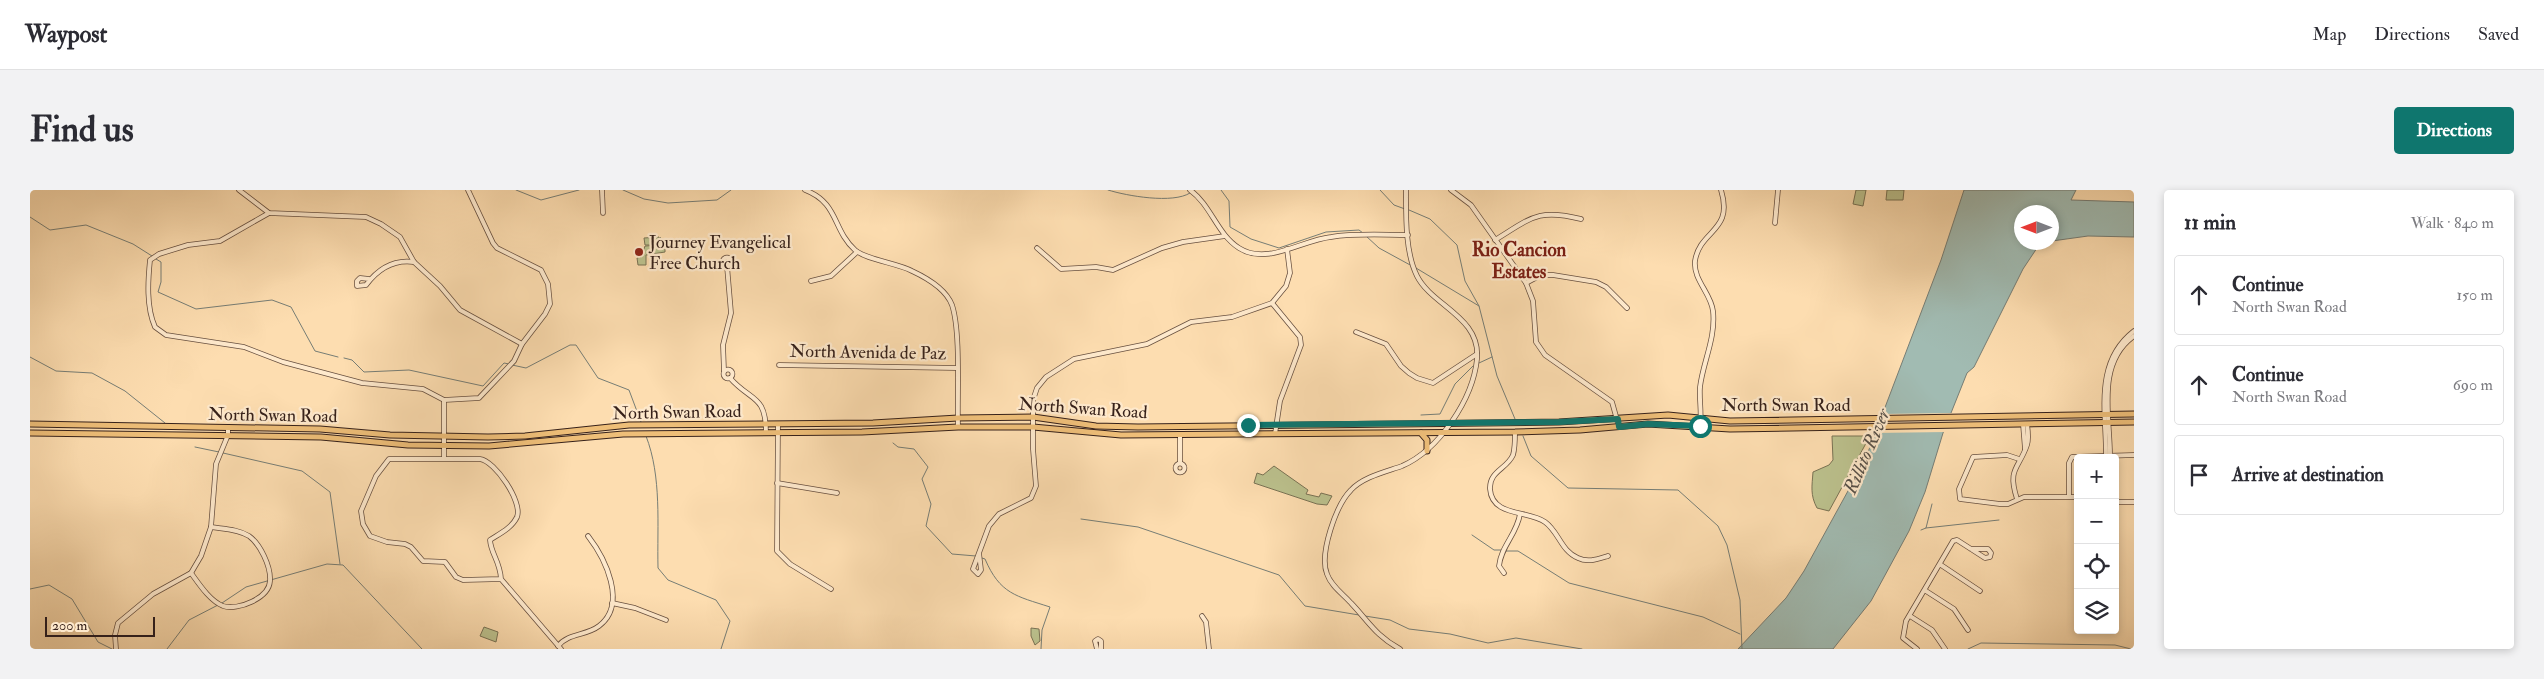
<!DOCTYPE html>
<meta charset="utf-8">
<style>
body{margin:0;font-family:"IM FELL Double Pica",serif;background:#f2f2f3;color:#2b2b33}
.controls{position:absolute;right:15px;bottom:15px;display:grid;overflow:hidden;border-radius:5px;box-shadow:0 2px 8px #0003}
.controls button{width:45px;height:45px;display:grid;place-items:center;padding:0;border:0;border-bottom:1px solid #e1e1e2;background:#fff;color:#2b2b33;font:25px sans-serif}
.compass{position:absolute;left:1984px;top:15px;width:45px;height:45px;border-radius:50%;background:#fff;box-shadow:0 2px 8px #0003;rotate:270deg}
.scale{position:absolute;left:15px;bottom:12px;width:110px;box-sizing:border-box;padding-left:5px;border:2px solid #36211a;border-top:0;font-size:14px;line-height:18px;white-space:nowrap;color:#36211a;-webkit-text-stroke:4px #fee9cc;paint-order:stroke}
.stop{position:absolute;width:15px;height:15px;margin:-11px;border:4px solid #0f766e;border-radius:50%;background:#fff}
.stop.end{background:#0f766e;border-color:#fff;box-shadow:0 1px 5px #0008}
.list{margin:0;padding:0;list-style:none}
h2{display:flex;justify-content:space-between;align-items:center;height:65px;margin:0;padding:0 20px;font-size:21px}
h2 small{font-size:16px;font-weight:400;color:#7c7c81}
.list li{display:grid;grid-template-columns:32px 1fr auto;gap:15px;align-items:center;box-sizing:border-box;height:80px;margin:0 10px 10px;padding:0 10px;border:1px solid #e1e1e2;border-radius:5px}
.list b{display:block;font-size:19px;white-space:nowrap}
.list p{margin:0;font-size:16px;white-space:nowrap;color:#7c7c81}
.list em{font-size:16px;font-style:normal;color:#7c7c81}
.icon{flex:none;width:28px;height:28px;fill:none;stroke:currentColor;stroke-width:2;stroke-linecap:round;stroke-linejoin:round}
.map{position:relative;flex:none;width:2104px;height:459px;overflow:hidden;border-radius:5px}
header{display:flex;align-items:center;gap:30px;box-sizing:border-box;height:70px;padding:0 25px;background:#fff;border-bottom:1px solid #e1e1e2}
header strong{font-size:24px}
nav{display:flex;gap:28px;margin-inline-start:auto;font-size:18px}
.intro{display:flex;align-items:center;justify-content:space-between;box-sizing:border-box;height:120px;padding:0 30px}
h1{margin:0;font-size:35px}
.button{padding:12px 22px;border-radius:5px;background:#0f766e;color:#fff;font-size:18px;font-weight:700}
main{display:flex;gap:30px;padding:0 30px}
aside{flex:1;background:#fff;border-radius:5px;box-shadow:0 2px 8px #0003}
.map>svg:first-child{display:block}
</style>
<header>
<strong>Waypost</strong>
<nav><a>Map</a><a>Directions</a><a>Saved</a></nav>
</header>
<div class="intro"><h1>Find us</h1><a class="button">Directions</a></div>
<main>
<div class="map">
<svg width="2104" height="459" viewBox="0 0 2104 459">
<rect width="100%" height="100%" fill="#fdddb0"/>
<filter id="stains"><feTurbulence type="fractalNoise" baseFrequency=".004" numOctaves="4"/><feColorMatrix values="0 0 0 0 .2 0 0 0 0 .09 0 0 0 0 .02 0 0 0 .5 -.17"/></filter>
<radialGradient id="worn" r=".72"><stop offset=".6" stop-color="#630" stop-opacity="0"/><stop offset="1" stop-color="#630" stop-opacity=".3"/></radialGradient>
<g fill="#bcc28e" stroke="#797254">
<path d="M 1826,0 L 1836,0 L 1833,16 L 1823,14 Z"/>
<path d="M 1857,0 L 1874,0 L 1873,10 L 1856,10 Z"/>
<path d="M 629,47 L 629,55 L 615,55 L 614,48 Z"/>
<path d="M 630,47 L 635,53 L 635,62 L 616,65 L 616,75 L 608,75 L 607,68 L 611,67 L 615,56 L 630,55 Z"/>
<path d="M 1802,246 L 1840,246 L 1799,321 L 1787,318 C 1780,305 1782,296 1783,282 L 1799,275 L 1803,270 Z"/>
<path d="M 1244,276 L 1278,300 L 1276,304 L 1289,307 L 1291,303 L 1302,306 L 1297,315 L 1287,314 L 1224,293 L 1227,283 L 1233,285 Z"/>
<path d="M 454,437 L 468,442 L 466,452 L 450,446 Z"/>
<path d="M 1001,438 L 1009,439 L 1010,451 L 1005,455 L 1001,446 Z"/>
</g>
<path fill="#a1bbb2" stroke="#767d75" d="M 1934,0 L 2046,0 L 2041,10 L 2104,12 L 2104,47 L 2058,46 L 2022,51 L 2022,22 L 1992,22 L 1992,52 L 2020,53 L 2007,58 L 1993,79 L 1944,177 L 1937,183 L 1913,243 L 1895,302 L 1879,341 L 1841,411 L 1803,459 L 1708,459 L 1756,408 L 1774,381 L 1835,270 L 1911,70 Z"/>
<path fill="#fdddb0" d="M 1924,223 L 1916,242 L 1844,243 L 1851,224 Z"/>
<g fill="none" stroke-linecap="round" stroke-linejoin="round">
<g stroke="#767d75" stroke-width="1">
<path d="M 486,0 L 511,10 L 549,0"/>
<path d="M 593,0 L 614,9 L 638,13 L 687,10 L 701,0"/>
<path d="M 1078,0 C 1097,6 1143,14 1160,3"/>
<path d="M 1191,0 L 1199,11 L 1200,37 L 1221,49 L 1249,58 L 1296,42 L 1329,40 L 1333,43"/>
<path d="M 1350,0 L 1364,15 L 1375,19"/>
<path d="M 1379,20 L 1400,29 L 1427,55 L 1435,91 L 1449,116 L 1467,186 L 1485,229"/>
<path d="M 0,27 L 20,40 L 56,35 L 103,54 L 122,66"/>
<path d="M 1336,46 L 1349,58 L 1382,76"/>
<path d="M 126,69 L 131,72 L 131,92 L 128,102 L 166,119 L 242,110 L 261,117 L 285,161 L 308,167"/>
<path d="M 1386,78 L 1449,116"/>
<path d="M 0,167 L 26,181 L 62,183 L 95,201 L 135,233"/>
<path d="M 314,168 L 322,170 L 334,182 L 379,180 L 453,196 L 474,173 L 479,174"/>
<path d="M 1449,173 L 1462,167"/>
<path d="M 482,175 L 496,178 L 540,155 L 546,155 L 568,188 L 599,200 L 611,232"/>
<path d="M 1391,225 L 1410,224 L 1425,194 L 1443,176"/>
<path d="M 616,246 C 632,287 627,335 628,378 L 638,390 L 686,410 L 700,431 L 691,459"/>
<path d="M 1493,246 L 1501,266 L 1538,298 L 1648,300 L 1688,336 L 1697,355 L 1710,410 L 1712,459"/>
<path d="M 863,253 L 868,257 L 884,259 L 898,277 L 892,289 L 901,314 L 896,336 L 922,364 L 946,366"/>
<path d="M 165,257 L 189,262"/>
<path d="M 193,263 L 272,281 L 300,302 L 310,374"/>
<path d="M 1051,329 L 1108,337 L 1249,385 L 1275,416 L 1329,425"/>
<path d="M 1896,338 L 1969,330"/>
<path d="M 1891,340 L 1896,338 L 1902,314"/>
<path d="M 1442,345 L 1464,360 L 1472,360"/>
<path d="M 1476,361 L 1488,361 L 1539,393 L 1673,427 L 1710,444"/>
<path d="M 952,368 L 955,369 C 970,404 986,406 1020,417 L 1012,440 L 1011,459"/>
<path d="M 0,399 L 19,395 L 42,409 L 68,452 L 82,459"/>
<path d="M 192,413 L 216,397 L 297,374 L 313,375 L 392,459"/>
<path d="M 1335,426 L 1360,430 L 1379,439 L 1420,444 L 1458,453 L 1486,448 L 1552,459"/>
<path d="M 137,459 L 159,430 L 188,415"/>
<path d="M 1938,459 L 1951,453 L 2085,455 L 2101,459"/>
</g>
<g stroke="#685040" stroke-width="5.5">
<g id="minor">
<path d="M 209,0 L 239,23 L 336,27 L 351,34 L 370,47 L 384,72 L 410,96 L 430,120 L 492,154"/>
<path d="M 572,0 L 573,23"/>
<path d="M 775,0 C 809,13 802,39 825,60 C 837,70 867,73 882,81 C 897,88 916,99 922,115 C 931,142 927,206 928,237"/>
<path d="M 1160,0 C 1181,15 1187,44 1209,58 C 1237,76 1272,50 1301,47 C 1326,43 1353,45 1378,45"/>
<path d="M 1421,0 L 1441,15 L 1496,93 L 1503,111 L 1506,152 L 1515,165 L 1582,212 L 1589,237"/>
<path d="M 239,23 L 190,51 L 158,55 L 129,64 L 120,70 C 118,90 116,117 125,137 L 136,145 L 214,157 L 253,172 L 332,193 L 393,199 L 414,210 L 449,208 L 484,171 L 492,154 L 515,124 L 520,114 L 518,94 L 511,80 L 467,58 L 463,53 L 438,0"/>
<path d="M 1745,33 L 1748,0"/>
<path d="M 1465,50 C 1501,28 1508,18 1551,29"/>
<path d="M 1007,58 L 1031,79 L 1066,77 L 1083,80 L 1132,58 L 1153,52 L 1195,46"/>
<circle cx="697" cy="72" r="4.5"/>
<path d="M 339,89 L 330,88 L 327,91 L 327,96 L 336,95 C 348,79 363,69 384,72"/>
<path d="M 781,91 L 801,86 L 827,62"/>
<path d="M 1496,93 L 1511,85 L 1523,85 L 1566,92 L 1576,97 L 1597,118"/>
<path d="M 1242,113 L 1270,147 L 1271,155 L 1250,211 L 1245,244"/>
<path d="M 1326,142 L 1356,154 L 1371,176 L 1379,183 L 1387,188 L 1403,193 L 1447,164"/>
<path d="M 749,175 L 927,178"/>
<circle cx="698" cy="184" r="4.5"/>
<path d="M 694,181 L 693,155 L 701,123 L 697,76"/>
<path d="M 700,188 C 721,212 736,204 736,243"/>
<path d="M 414,210 L 414,268"/>
<path d="M 1993,234 L 1995,259"/>
<path d="M 748,235 L 747,361 L 760,374 L 801,399"/>
<path d="M 1670,236 C 1672,223 1669,210 1670,197 C 1673,172 1686,148 1683,121 C 1681,103 1663,90 1665,71 C 1670,39 1704,42 1691,0"/>
<path d="M 1485,242 C 1485,249 1485,258 1483,265 C 1477,279 1459,281 1460,299 C 1462,327 1498,320 1515,332 C 1529,342 1531,361 1548,368 C 1558,373 1568,369 1578,366"/>
<path d="M 1150,245 L 1150,273"/>
<path d="M 2076,265 C 2076,221 2064,172 2104,141"/>
<path d="M 2080,265 C 2080,226 2066,173 2104,146"/>
<path d="M 1989,269 L 1977,265 L 1943,267 L 1929,299 L 1930,309 L 1970,314 L 1978,314 L 1994,307 L 2048,307"/>
<circle cx="1150" cy="278" r="4.5"/>
<path d="M 747,293 L 807,303"/>
<path d="M 2039,306 L 2039,273 L 2042,267 L 2104,265"/>
<path d="M 1987,309 C 1977,278 1989,279 1997,255 C 1999,249 1998,241 1997,234"/>
<path d="M 2085,312 L 2104,312"/>
<path d="M 949,363 L 951,380 L 948,384 L 943,379 L 959,336 L 969,324 L 1001,308 L 1006,296 L 1003,259 L 1003,210 L 1007,198 L 1016,187 L 1044,169 L 1117,154 L 1161,132 L 1202,127 L 1242,113 L 1256,96 L 1260,83 L 1257,59"/>
<path d="M 1911,375 L 1950,401"/>
<path d="M 161,383 C 169,394 180,411 193,416 C 208,421 239,408 240,391 C 241,376 230,354 219,346 C 208,339 193,339 181,337"/>
<path d="M 1474,383 L 1469,376 C 1471,356 1487,344 1490,324"/>
<path d="M 471,389 L 433,390 L 426,387 L 415,372 L 393,371 L 381,357 L 375,354 L 357,352 L 340,346 L 333,334 L 331,321 L 346,286 L 359,269 L 450,269 C 465,271 493,312 487,327 C 482,338 469,344 460,350 C 461,364 470,371 471,389 L 531,459"/>
<path d="M 1896,401 L 1924,419 L 1938,440"/>
<path d="M 582,413 L 605,418 L 636,430"/>
<path d="M 1172,426 L 1176,432 L 1179,459"/>
<path d="M 1880,426 L 1902,440 L 1915,459"/>
<path d="M 528,456 C 538,443 556,446 569,436 C 598,414 575,368 558,346"/>
<path d="M 86,459 L 85,445 L 88,433 L 123,404 L 161,383 L 171,366 L 181,337 L 186,274 L 198,245 L 198,238"/>
<path d="M 1067,459 L 1065,451 L 1068,449 L 1071,451 L 1071,459"/>
<path d="M 1370,459 C 1346,446 1339,432 1321,413 C 1313,404 1301,396 1297,384 C 1289,364 1306,315 1321,300 C 1333,287 1355,282 1372,276 C 1409,260 1443,209 1447,169 C 1451,127 1402,116 1387,86 C 1375,62 1376,26 1376,0"/>
<path d="M 1887,459 L 1873,448 L 1876,431 L 1923,351 L 1927,350 L 1955,368 L 1960,367 L 1961,363 L 1958,359 L 1941,359"/>
</g>
</g>
<g stroke="#36211a" stroke-width="7">
<g id="major">
<path d="M 0,234 L 290,239 L 360,245 L 458,247 L 495,246 L 599,235 L 843,233 L 928,228 L 1003,227 L 1066,236 L 1108,237 L 1529,232 L 1638,225 L 1700,231 L 2104,224"/>
<path d="M 0,243 L 291,247 L 378,255 L 459,256 L 593,244 L 832,242 L 928,237 L 1003,237 L 1091,245 L 1485,242 L 1550,240 L 1618,234 L 1700,239 L 2104,232"/>
<path d="M 1391,243 L 1397,250 L 1397,261"/>
</g>
</g>
<use href="#minor" stroke="#fee9cc" stroke-width="4"/>
<use href="#major" stroke="#eebe78" stroke-width="5"/>
</g>
<g fill="none" stroke-linecap="round" stroke-linejoin="round">
<path stroke="#0f766e" stroke-width="6" d="M 1218,235 L 1529,232 L 1588,229 L 1589,237 L 1618,234 L 1670,236"/>
</g>
<circle fill="#8f2418" stroke="#fee9cc" stroke-width="2" cx="609" cy="62" r="5"/>
<g text-anchor="middle" stroke-width="4.5" stroke-linejoin="round" paint-order="stroke">
<g font-size="18" fill="#36211a" stroke="#fee9cc" text-anchor="start">
<text x="619" y="58">Journey Evangelical<tspan x="619" dy="21">Free Church</tspan></text>
</g>
<g font-size="18" fill="#36211a" stroke="#fee9cc">
<text transform="translate(838 162) rotate(1)" y="6">North Avenida de Paz</text>
<text x="1756" y="221">North Swan Road</text>
<text transform="translate(1053 218) rotate(4)" y="6">North Swan Road</text>
<text transform="translate(647 222) rotate(-1)" y="6">North Swan Road</text>
<text transform="translate(243 225) rotate(1)" y="6">North Swan Road</text>
</g>
<g font-size="19" font-weight="bold" fill="#7a1f14" stroke="#fee9cc">
<text x="1489" y="66">Rio Cancion<tspan x="1489" dy="22">Estates</tspan></text>
</g>
<g font-size="19" font-style="italic" fill="#564f48" stroke="#fee9cc">
<text transform="translate(1836 261) rotate(-67)" y="7">Rillito River</text>
</g>
</g>
<rect width="100%" height="100%" filter="url(#stains)"/>
<rect width="100%" height="100%" fill="url(#worn)"/>
</svg>
<div class="controls">
<button>+</button>
<button>−</button>
<button><svg class="icon" aria-label="locate" viewBox="0 0 24 24"><circle cx="12" cy="12" r="6"/><path d="M12 2v4M12 18v4M2 12h4M18 12h4"/></svg></button>
<button><svg class="icon" aria-label="layers" viewBox="0 0 24 24"><path d="M12 4l9 5-9 5-9-5zM3 14l9 5 9-5"/></svg></button>
</div>
<svg class="compass" viewBox="-18 -18 36 36"><path d="M0-13l5 13h-10z" fill="#e53935"/><path d="M0 13l5-13h-10z" fill="#7c7c81"/></svg>
<div class="scale">200 m</div>
<div class="stop" style="left:1670px;top:236px"></div>
<div class="stop end" style="left:1218px;top:235px"></div>
</div>
<aside>
<h2>11 min<small>Walk · 840 m</small></h2>
<ul class="list">
<li><svg class="icon" aria-label="ahead" viewBox="0 0 24 24"><path d="M12 20V5M6 11l6-6 6 6"/></svg><div><b>Continue</b><p>North Swan Road</p></div><em>150 m</em></li>
<li><svg class="icon" aria-label="ahead" viewBox="0 0 24 24"><path d="M12 20V5M6 11l6-6 6 6"/></svg><div><b>Continue</b><p>North Swan Road</p></div><em>690 m</em></li>
<li><svg class="icon" aria-label="arrive" viewBox="0 0 24 24"><path d="M6 21V4h12l-3 4 3 4H6"/></svg><div><b>Arrive at destination</b></div></li>
</ul>
</aside>
</main>
